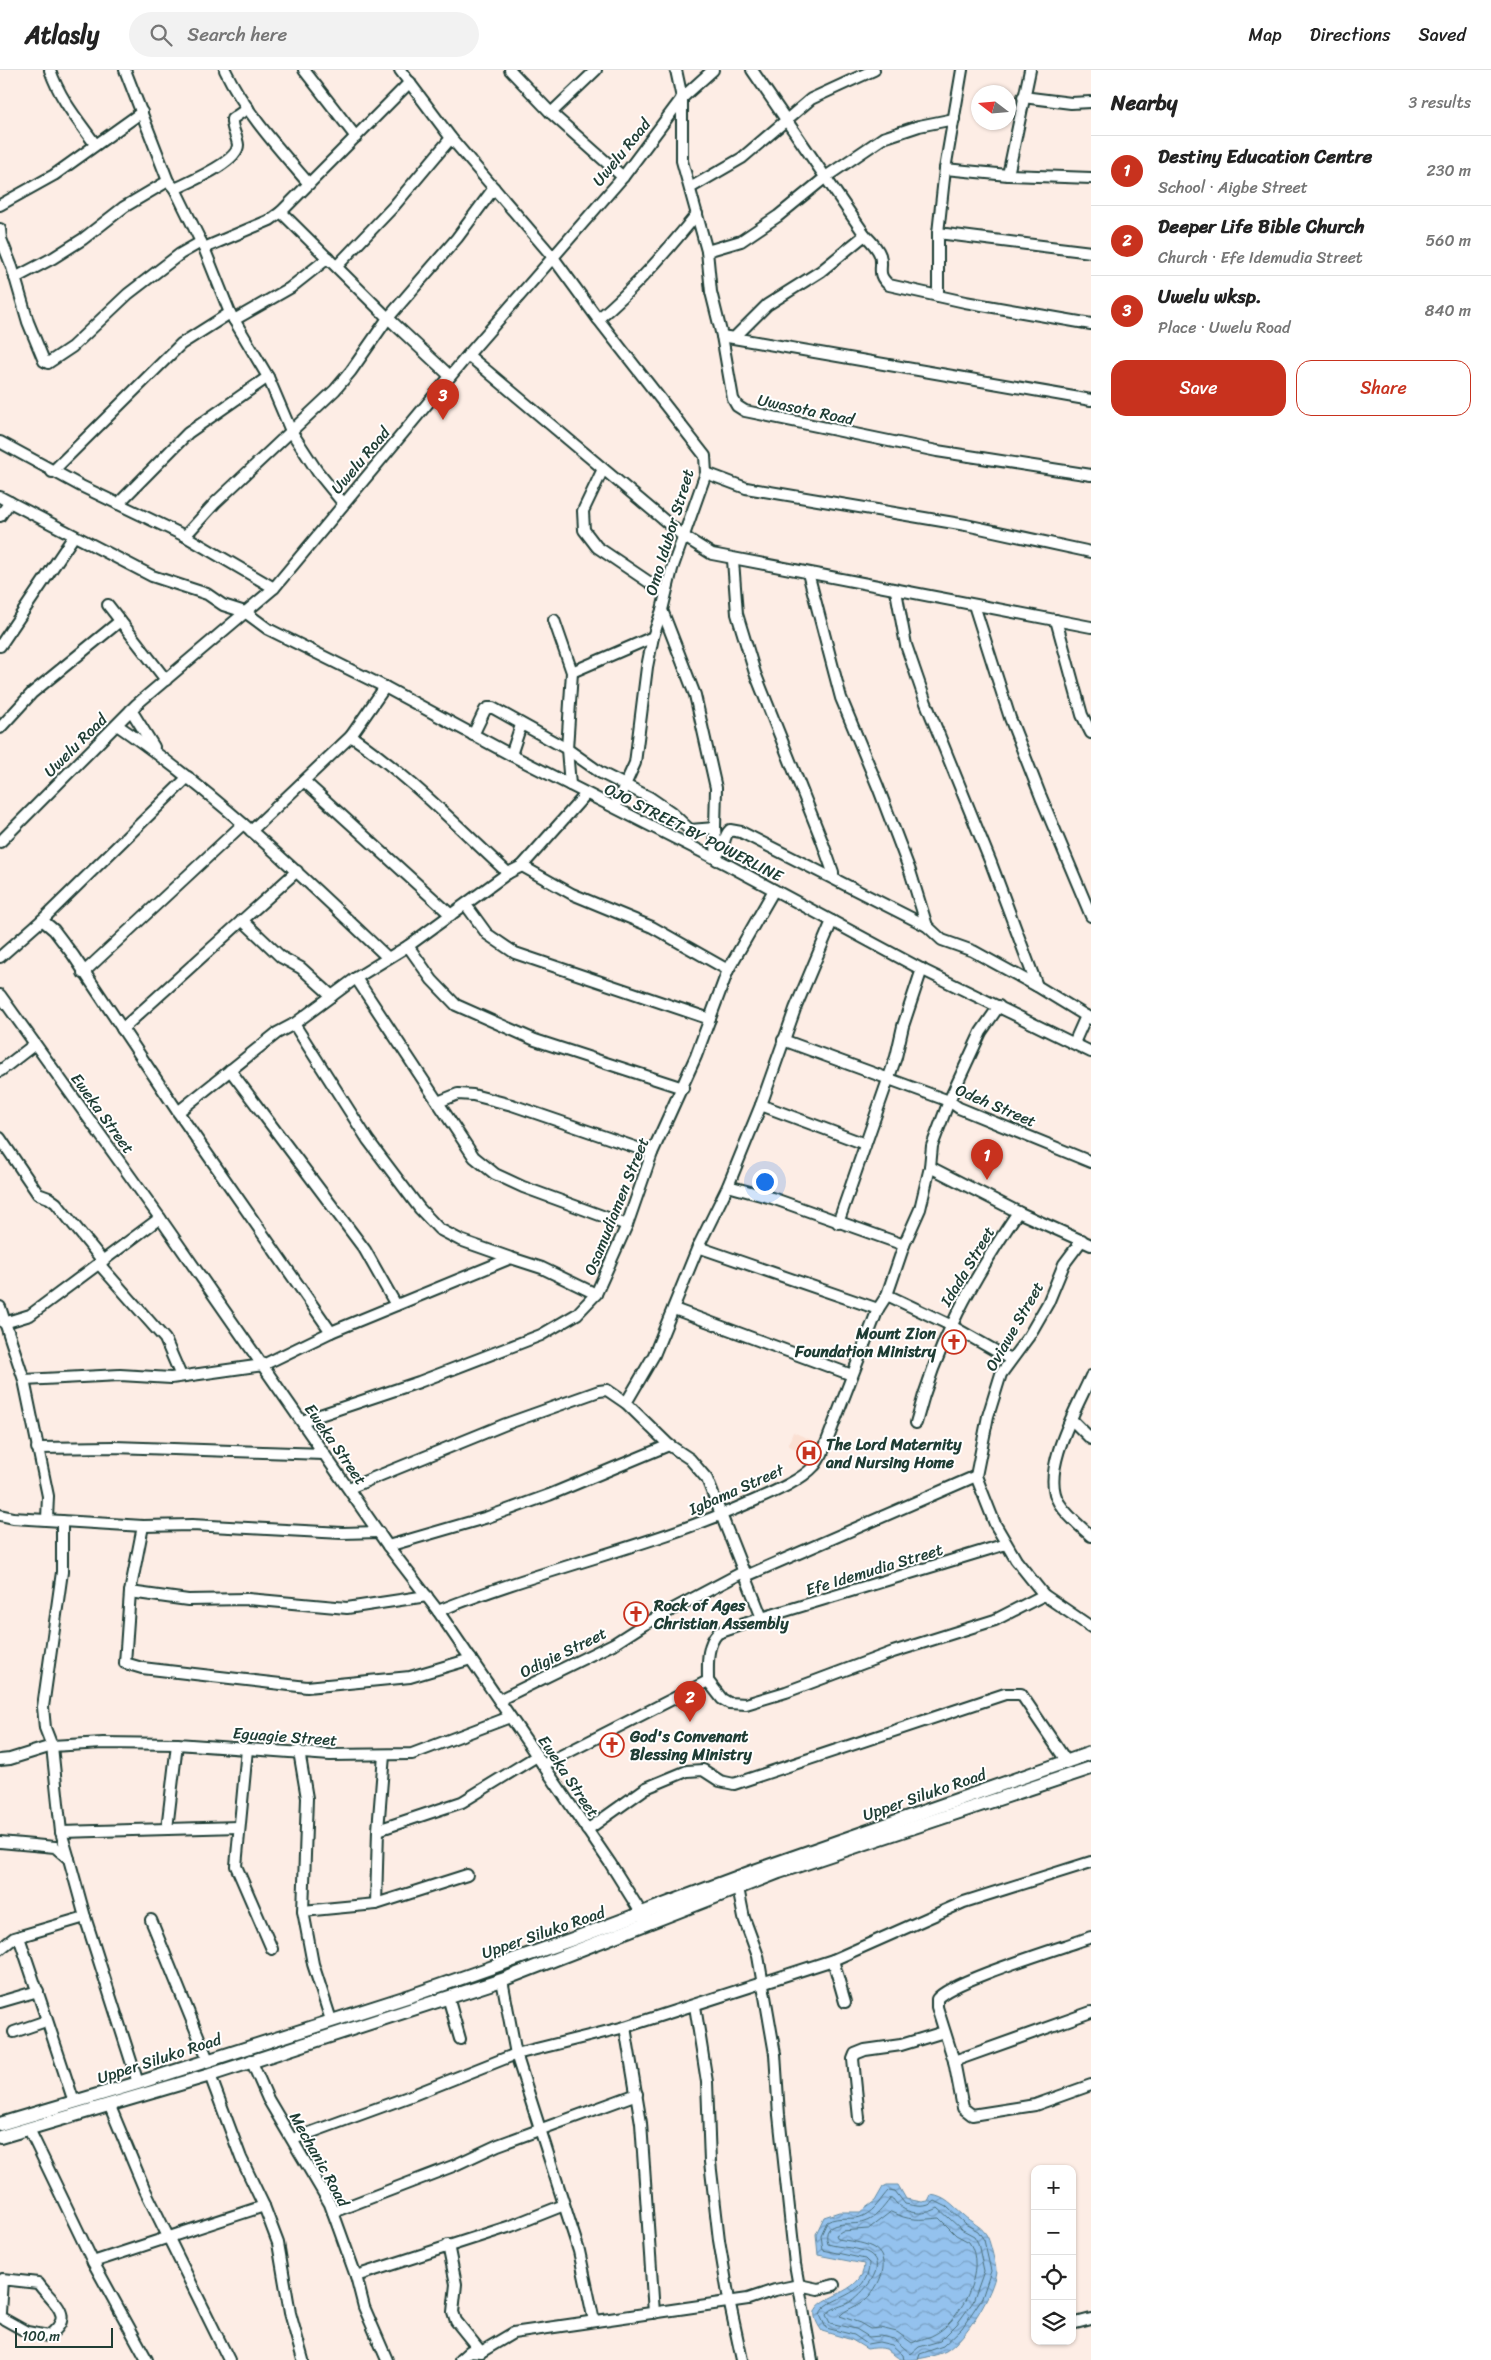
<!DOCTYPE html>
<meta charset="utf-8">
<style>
body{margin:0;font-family:Sriracha,sans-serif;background:#f2f2f2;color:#222}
.controls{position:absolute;right:15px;bottom:15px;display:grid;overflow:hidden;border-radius:10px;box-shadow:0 1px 4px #0004}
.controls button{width:45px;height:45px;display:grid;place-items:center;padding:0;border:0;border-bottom:1px solid #e0e0e0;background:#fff;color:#222;font:25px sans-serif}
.compass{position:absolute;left:971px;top:15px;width:45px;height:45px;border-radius:50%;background:#fff;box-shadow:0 1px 4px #0004;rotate:286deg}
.scale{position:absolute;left:15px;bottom:12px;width:98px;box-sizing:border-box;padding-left:5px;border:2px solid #1f3d34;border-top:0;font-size:14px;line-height:18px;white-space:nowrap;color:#1f3d34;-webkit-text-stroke:4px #fff;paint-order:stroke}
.you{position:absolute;left:764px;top:1111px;width:18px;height:18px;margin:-12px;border:4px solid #fff;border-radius:50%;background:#1a73e8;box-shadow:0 0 0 8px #1a73e833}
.badge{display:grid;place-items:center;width:32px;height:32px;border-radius:50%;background:#c8321e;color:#fff;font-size:16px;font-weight:700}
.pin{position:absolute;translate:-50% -41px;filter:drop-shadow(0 1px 2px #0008)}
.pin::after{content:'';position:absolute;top:26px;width:18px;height:15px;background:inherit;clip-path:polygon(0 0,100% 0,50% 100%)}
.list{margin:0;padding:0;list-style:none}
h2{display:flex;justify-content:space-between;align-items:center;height:65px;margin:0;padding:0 20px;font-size:21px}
h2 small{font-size:16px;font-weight:400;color:#767676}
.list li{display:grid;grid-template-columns:32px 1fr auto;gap:15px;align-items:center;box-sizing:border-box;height:70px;padding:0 20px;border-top:1px solid #e0e0e0}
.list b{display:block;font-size:19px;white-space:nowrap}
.list p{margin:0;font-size:16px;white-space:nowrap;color:#767676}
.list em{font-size:16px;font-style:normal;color:#767676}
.actions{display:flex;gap:10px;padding:15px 20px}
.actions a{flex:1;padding:11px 0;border:1px solid #c8321e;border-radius:15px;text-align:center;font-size:18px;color:#c8321e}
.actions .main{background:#c8321e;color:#fff}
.icon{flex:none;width:28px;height:28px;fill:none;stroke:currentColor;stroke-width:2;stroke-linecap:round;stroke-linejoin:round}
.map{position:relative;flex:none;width:1091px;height:2290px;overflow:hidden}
header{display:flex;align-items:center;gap:30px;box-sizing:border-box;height:70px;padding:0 25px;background:#fff;border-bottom:1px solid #e0e0e0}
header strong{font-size:24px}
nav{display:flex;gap:28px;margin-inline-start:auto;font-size:18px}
.search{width:350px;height:45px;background:#f2f2f2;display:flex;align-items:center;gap:12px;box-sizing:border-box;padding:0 18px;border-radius:28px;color:#767676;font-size:19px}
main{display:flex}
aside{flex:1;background:#fff}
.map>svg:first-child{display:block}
</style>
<header>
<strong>Atlasly</strong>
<div class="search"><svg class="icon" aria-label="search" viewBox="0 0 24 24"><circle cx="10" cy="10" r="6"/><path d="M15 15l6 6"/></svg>Search here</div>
<nav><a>Map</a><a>Directions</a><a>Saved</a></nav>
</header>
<main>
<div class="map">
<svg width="1091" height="2290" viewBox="0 0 1091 2290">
<defs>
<pattern id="water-waves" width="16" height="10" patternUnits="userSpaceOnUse" patternTransform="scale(1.25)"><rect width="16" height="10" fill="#94c2ee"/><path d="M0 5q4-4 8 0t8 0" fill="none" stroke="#789fc2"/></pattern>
</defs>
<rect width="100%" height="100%" fill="#fdede5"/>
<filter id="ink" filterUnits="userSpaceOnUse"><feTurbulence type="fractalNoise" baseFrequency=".02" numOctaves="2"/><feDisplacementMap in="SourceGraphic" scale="10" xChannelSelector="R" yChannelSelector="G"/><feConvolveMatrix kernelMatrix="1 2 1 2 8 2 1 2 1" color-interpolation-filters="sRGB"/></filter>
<g filter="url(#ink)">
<path fill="#fbe0d3" d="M 793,1362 L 823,1375 L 813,1391 L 788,1375 Z"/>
<path fill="url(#water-waves)" stroke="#658da4" d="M 887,2115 L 898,2115 L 906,2129 L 922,2132 L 928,2131 L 931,2125 C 946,2127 952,2136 963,2145 C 971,2153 983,2156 988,2168 C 990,2172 996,2196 996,2201 C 994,2223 965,2270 946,2281 C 936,2286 916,2290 905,2290 C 888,2287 895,2274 867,2279 L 852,2270 L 822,2261 C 819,2257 816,2252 815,2247 C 810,2225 864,2226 864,2194 L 818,2185 L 816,2164 L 824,2147 L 839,2142 L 860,2142 L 875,2131 L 883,2117 Z"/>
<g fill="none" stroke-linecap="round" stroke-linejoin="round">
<g stroke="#4e727e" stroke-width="1">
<path d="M 890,2129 L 893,2129 C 903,2144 922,2147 938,2138 L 961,2159 L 974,2166 L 978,2173 L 984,2201 L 973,2232 L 957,2254 L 940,2271 L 919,2277 L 911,2284 L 894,2269 L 880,2266 L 869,2267 L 856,2259 L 830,2253 L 826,2245 C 831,2237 842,2237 850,2232 C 861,2225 889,2197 870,2184 C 860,2177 840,2178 828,2174 C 820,2147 851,2157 864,2152 C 875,2149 883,2138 890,2129 Z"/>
<path d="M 891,2142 C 909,2151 919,2150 939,2148 L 956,2165 L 969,2172 C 987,2198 962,2248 937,2263 C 930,2268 919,2269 912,2273 L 897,2262 L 880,2258 L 870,2259 L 860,2253 L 840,2246 C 844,2240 858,2236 865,2230 C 879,2218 894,2188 872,2177 C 862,2172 848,2171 838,2169 L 836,2165 L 842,2161 L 868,2159 Z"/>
<path d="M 904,2290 L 903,2285 L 892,2275 L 879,2272 L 867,2274 L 854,2265 L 826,2258 L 820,2245 C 823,2226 870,2229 869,2193 L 865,2189 L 823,2180 L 821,2165 L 827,2152 C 840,2145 853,2151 863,2146 C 876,2140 880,2129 889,2120 L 895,2121 L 905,2134 C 917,2136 926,2139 935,2131 L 947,2137 L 965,2154 L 978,2161 L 984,2170 L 991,2201 L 982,2228 L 962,2258 L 943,2276 L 920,2284 L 918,2290"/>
</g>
<g stroke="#1f3d34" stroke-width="14">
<g id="minor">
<path d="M 50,0 C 60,29 77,49 95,74"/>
<path d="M 125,0 L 168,111 L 175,119 L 204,178 L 230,243 L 268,307 L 291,361 L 317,401 L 343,433"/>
<path d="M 225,0 C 245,42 279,79 309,114"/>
<path d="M 304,0 L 356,67"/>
<path d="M 400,0 L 451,68 L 552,186 L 598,249 L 705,386 L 706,403 L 672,499 L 662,540 L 695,625 L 716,718 L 715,758 L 717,790"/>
<path d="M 510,0 L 551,43 L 623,107"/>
<path d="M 676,0 L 682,28 L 682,91 L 707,181 L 711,222 L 722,266 L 733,329 L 737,336 L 745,341 L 937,381 L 1091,405"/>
<path d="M 1023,27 L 1071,33 L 1091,32"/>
<path d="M 551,43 L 596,0"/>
<path d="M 945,99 L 1008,105 L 1091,108"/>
<path d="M 1008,105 L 1030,0"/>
<path d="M 690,118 L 742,88 L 811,29 L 874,0"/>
<path d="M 175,119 C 189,112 238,92 238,75 C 237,66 231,58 232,49 L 248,38"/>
<path d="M 0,135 L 54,105 L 142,42"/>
<path d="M 281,142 L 388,248 L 450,306"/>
<path d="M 0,159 L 1,169 L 12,197 L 28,252 L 44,291 L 48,293 L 72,277 L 128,224 L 180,184 L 201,172"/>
<path d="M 938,163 L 1091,182"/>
<path d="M 865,165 C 870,170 878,179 880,185 C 884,198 875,203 889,215 L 965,232 L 1091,254"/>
<path d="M 204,178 L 270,150 L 281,142 L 410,12"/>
<path d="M 707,181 L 741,171 L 778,146 L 827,106 L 883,68 L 919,56 L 954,49"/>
<path d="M 337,196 L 394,136 L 451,68"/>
<path d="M 15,208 L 53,188 L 83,169 L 124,137 L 168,111"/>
<path d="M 938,226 L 938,163 L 945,99 L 962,0"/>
<path d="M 598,249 C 635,218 666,182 697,144"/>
<path d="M 234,250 L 290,218 L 328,188"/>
<path d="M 722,266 L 1091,330"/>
<path d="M 735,267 L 767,235 L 821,201 L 865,165 L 752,0"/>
<path d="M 468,285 L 683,466 L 712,484 L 1091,557"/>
<path d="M 0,372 L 81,416 L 185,466 L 274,518"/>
<path d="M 603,399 L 583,441 L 584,460 L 597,477 L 665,523"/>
<path d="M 52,402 L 181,274 L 230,243"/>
<path d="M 706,403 L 746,418 L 966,455 L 1091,482"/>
<path d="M 0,427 L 152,506 L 207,524 L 223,535 L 245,542 L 268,559 L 385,617 L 511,685 L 728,795 L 921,899 L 1091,982"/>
<path d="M 118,434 L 188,363 L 268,307"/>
<path d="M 0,446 L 10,432"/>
<path d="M 185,466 L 215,433 L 335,320 L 351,301 L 388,248 L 457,168 L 494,118"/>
<path d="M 733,490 L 737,544 L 755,603 L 822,771 L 833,802 L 833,808"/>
<path d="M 808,503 L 841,628 L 878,717 L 910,801 L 927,856"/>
<path d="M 896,521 L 906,575 L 926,633 L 991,793 L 1037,916"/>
<path d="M 108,535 L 166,610"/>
<path d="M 974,535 L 1010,648 L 1041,727 L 1091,846"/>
<path d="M 554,550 L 572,602 L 567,679 L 570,715"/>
<path d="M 1056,550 L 1082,645 L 1091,663"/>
<path d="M 0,576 L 74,466"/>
<path d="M 572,602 L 653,567"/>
<path d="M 131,640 L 154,677"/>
<path d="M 117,655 C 215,722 302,806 388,888"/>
<path d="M 0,658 L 32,623 L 120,551"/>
<path d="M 473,665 L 485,640 L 488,638 L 493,638 L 567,679 L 601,703 L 649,727 L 671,742 L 690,760 L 715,758"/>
<path d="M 351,666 C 409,706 457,756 508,803"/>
<path d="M 511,685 L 521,655"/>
<path d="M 188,707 L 42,850 L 54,860 L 73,885 L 178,1042 L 331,1262"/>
<path d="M 304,711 L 451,845"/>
<path d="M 615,737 L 635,693 L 647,597 L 653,567 L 662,540"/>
<path d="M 251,761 L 351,666 L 385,617"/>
<path d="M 0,772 L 137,634 L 274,518 L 468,285 L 623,107 L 682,28 L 713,0"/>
<path d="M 717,784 C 726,779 722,767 730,760 L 741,762 L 927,856 L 942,870 L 973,881 L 1037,916 L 1091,949"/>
<path d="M 522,796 L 572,824 L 652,857 L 728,900"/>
<path d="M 466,835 L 487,864 L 515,883 L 710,949"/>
<path d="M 242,850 L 281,887 L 301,898 L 332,926"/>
<path d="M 408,876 L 432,910 L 456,935 L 535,970 L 683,1018"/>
<path d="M 0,887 L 42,850"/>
<path d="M 83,903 L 243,754"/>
<path d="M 356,908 L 474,1087 L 495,1104 L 523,1117 L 627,1155"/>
<path d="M 0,925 L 160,1148 L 388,1476 L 438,1541 L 610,1793 L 645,1849"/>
<path d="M 294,954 L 368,1070 L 420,1139 L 439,1159 L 460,1170 L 511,1188"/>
<path d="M 122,959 L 297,801"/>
<path d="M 783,970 L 949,1031 L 959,1038 L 1091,1092"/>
<path d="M 1074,973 L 1086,946"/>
<path d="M 230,1000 L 365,1180 L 396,1235"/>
<path d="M 0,1001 L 35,974"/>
<path d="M 438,1032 L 458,1024 L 473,1025 L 512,1035 L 652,1083"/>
<path d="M 761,1035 L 865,1074"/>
<path d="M 178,1042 L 277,963 L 294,954 L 356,908 L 408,876 L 508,803 L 522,796 L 586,724"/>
<path d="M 0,1068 L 38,1124 L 49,1128 L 56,1133 L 103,1191"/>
<path d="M 930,1097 L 1018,1142 L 1091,1175"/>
<path d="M 728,1116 L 772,1128 L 904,1175"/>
<path d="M 838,1153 L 896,987 L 903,956 L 922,899"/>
<path d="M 1082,1170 L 1064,1194 L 1048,1233 L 1029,1266 L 1001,1304 L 988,1346 L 976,1406 L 995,1454 L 1016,1490 L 1044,1525 L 1091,1557"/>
<path d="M 698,1177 L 878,1239"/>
<path d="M 99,1194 L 165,1269 L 181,1306"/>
<path d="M 887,1225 L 950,1255 L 1010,1289"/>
<path d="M 0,1237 L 24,1310 L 48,1426 L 47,1449"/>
<path d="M 674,1239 L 852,1305"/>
<path d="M 4,1253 L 30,1245 L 160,1148"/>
<path d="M 1091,1306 C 1078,1336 1039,1402 1059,1433 C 1067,1446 1080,1456 1091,1466"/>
<path d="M 24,1310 L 120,1305 L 171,1308 L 263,1295 L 331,1262 L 511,1188 L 542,1198 L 596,1224"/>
<path d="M 626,1333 L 654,1285 L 698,1177 L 728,1116 L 761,1035 L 795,939 L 832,851"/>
<path d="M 1072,1350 L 1091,1369"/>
<path d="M 302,1351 L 419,1312 L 541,1265 L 577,1244 L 596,1224 L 627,1155 L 652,1083 L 696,986 L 728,900 L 774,820"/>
<path d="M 916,1353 C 936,1274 973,1209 1018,1142"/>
<path d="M 37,1378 L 114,1377 L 324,1384"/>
<path d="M 349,1418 L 506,1354 L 599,1321 L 607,1320 L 626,1333 L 669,1375 L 690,1389 L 707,1409 L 762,1548"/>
<path d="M 0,1445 L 13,1448 L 143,1456 L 192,1455 L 342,1463 L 379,1462"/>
<path d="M 62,1451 L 62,1502 L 43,1637 L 45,1658 L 52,1676 L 61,1762 L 69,1789"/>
<path d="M 143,1456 L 130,1522 L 125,1593 L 142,1598 L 307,1617 L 410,1607 L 471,1589"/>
<path d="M 388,1476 L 488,1447 L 549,1425 L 669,1375"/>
<path d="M 746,1506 L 976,1406"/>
<path d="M 130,1522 L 188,1530 L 248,1529 L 347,1538 L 427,1526"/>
<path d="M 438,1541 C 541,1499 650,1477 751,1432 C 769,1424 801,1411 814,1396 C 817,1393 819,1388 822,1384 L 878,1239 L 887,1225 L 904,1175 L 920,1139 L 930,1097 L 932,1076 L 949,1031 L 981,962 L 999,936"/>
<path d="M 708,1611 L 722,1629 L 729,1633 L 746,1634 L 786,1622 L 893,1582 L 995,1550 L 1044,1525"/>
<path d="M 499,1630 L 615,1573 L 643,1555 L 745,1501"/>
<path d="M 247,1679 L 236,1796 L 272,1879"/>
<path d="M 299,1681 L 307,1728 L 303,1841 L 313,1894 L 331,1950"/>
<path d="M 0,1690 L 10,1689 L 52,1676 L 103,1673 L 177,1674 L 330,1685 L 412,1684 L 510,1647"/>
<path d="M 543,1695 L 708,1611 C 708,1595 706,1575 718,1563 L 762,1548 L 1006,1474"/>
<path d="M 167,1759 L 177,1674"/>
<path d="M 378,1760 L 462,1732 L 537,1686"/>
<path d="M 587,1760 L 646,1718 L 687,1701 L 703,1700 L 720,1711 L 734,1714 L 1005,1624 L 1021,1624 L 1067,1692"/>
<path d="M 61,1762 L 239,1757"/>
<path d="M 0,1772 L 55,1777 L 69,1789 L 85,1847 L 138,2013"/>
<path d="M 738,1818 L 744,1848 L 758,1886 L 775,1984 L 779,2045 L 795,2194 L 812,2290"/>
<path d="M 376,1834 L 378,1760 L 384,1685"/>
<path d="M 303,1841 L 376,1834 L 467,1805"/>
<path d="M 151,1850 L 208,1990"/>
<path d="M 1091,1867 C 1064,1877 950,1911 937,1929 L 937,1937 L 954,1991 L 963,2038 L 972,2045 L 1035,2035 L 1091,2015"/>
<path d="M 0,1879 L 14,1868 L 85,1847"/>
<path d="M 833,1890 L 845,1932"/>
<path d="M 502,1910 L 516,1984 L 579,2181 L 594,2251"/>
<path d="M 448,1927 L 460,1969"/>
<path d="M 0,1932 L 38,1921"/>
<path d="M 695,1936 L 707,2012 L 710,2092 L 719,2170 L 729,2230 L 742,2290"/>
<path d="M 46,1947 L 74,2032"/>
<path d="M 625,1957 L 641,2053 L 654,2243"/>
<path d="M 14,1962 L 46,1951 L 46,1947 L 19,1867"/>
<path d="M 251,1990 L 268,2029 L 330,2134 L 356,2206 L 364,2237 L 387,2290"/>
<path d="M 954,1991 L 1091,1942"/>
<path d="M 210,2005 L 241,2088 L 264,2136 L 278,2173 L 290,2243 L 303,2290"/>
<path d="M 109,2034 L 144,2118 L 229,2290"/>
<path d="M 859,2048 L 853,1989 L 855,1984 L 865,1980 L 901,1975 L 944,1962"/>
<path d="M 29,2059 L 93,2192 L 147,2290"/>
<path d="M 293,2069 L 408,2027 L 516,1984 L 625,1957 L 833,1890 L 964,1832 L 1091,1792"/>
<path d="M 333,2142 L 453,2096 L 498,2075 L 637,2024"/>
<path d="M 448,2175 L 456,2214 L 453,2242 L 456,2251 L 481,2282"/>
<path d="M 93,2192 L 264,2136"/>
<path d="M 356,2206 L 511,2156 L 564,2135"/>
<path d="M 0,2243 L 2,2209 L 38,2213 C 51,2232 78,2245 48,2266 L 27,2262 L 0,2247"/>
<path d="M 1072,2254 L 1091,2249"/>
<path d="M 460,2290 L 470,2281 L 481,2282 L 513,2263 L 748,2229 L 775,2220 L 799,2215 L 818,2219 L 834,2215"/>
</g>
</g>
<g stroke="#1f3d34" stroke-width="16">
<g id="major">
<path d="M 0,2054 L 138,2013 L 413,1925 L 570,1870 L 754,1801 L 1091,1683"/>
<path d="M 0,2067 L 210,2005 L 502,1910 L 779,1802 L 1091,1698"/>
</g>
</g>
<use href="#minor" stroke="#fff" stroke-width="10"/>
<use href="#major" stroke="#fff" stroke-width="12"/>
</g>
</g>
<defs>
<g id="church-ring" transform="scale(1.25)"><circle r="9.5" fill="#fff" stroke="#c8321e" stroke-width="1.5"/><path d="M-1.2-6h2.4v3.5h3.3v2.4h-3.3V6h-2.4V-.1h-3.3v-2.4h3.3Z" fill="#c8321e"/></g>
<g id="hospital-ring" transform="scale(1.25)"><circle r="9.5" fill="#fff" stroke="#c8321e" stroke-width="1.5"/><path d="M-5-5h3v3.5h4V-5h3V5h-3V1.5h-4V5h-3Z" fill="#c8321e"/></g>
</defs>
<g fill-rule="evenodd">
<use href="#church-ring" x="954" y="1272"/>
<use href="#hospital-ring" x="809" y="1383"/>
<use href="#church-ring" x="636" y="1544"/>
<use href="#church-ring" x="612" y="1675"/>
</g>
<g text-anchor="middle" stroke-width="4" stroke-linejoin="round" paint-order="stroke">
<g font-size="16" fill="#1f3d34" stroke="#fff">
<text transform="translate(621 82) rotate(-51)" y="6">Uwelu Road</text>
<text transform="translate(806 339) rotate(12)" y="6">Uwasota Road</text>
<text transform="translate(360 390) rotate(-50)" y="6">Uwelu Road</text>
<text transform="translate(669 462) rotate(-73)" y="6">Omo Idubor Street</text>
<text transform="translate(75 675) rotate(-45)" y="6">Uwelu Road</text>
<text transform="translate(694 762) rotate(27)" y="6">OJO STREET BY POWERLINE</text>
<text transform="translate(996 1035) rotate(23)" y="6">Odeh Street</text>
<text transform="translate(103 1043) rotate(54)" y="6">Eweka Street</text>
<text transform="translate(616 1136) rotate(-68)" y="6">Osamudiamen Street</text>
<text transform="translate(967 1196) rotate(-59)" y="6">Idada Street</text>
<text transform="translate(1014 1256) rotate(-60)" y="6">Oviawe Street</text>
<text transform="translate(336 1374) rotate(55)" y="6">Eweka Street</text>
<text transform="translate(736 1419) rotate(-24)" y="6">Igbama Street</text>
<text transform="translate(874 1499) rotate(-17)" y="6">Efe Idemudia Street</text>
<text transform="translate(563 1582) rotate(-26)" y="6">Odigie Street</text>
<text transform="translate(285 1666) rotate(4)" y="6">Eguagie Street</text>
<text transform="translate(569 1706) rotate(56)" y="6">Eweka Street</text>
<text transform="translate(924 1724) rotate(-19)" y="6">Upper Siluko Road</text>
<text transform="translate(543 1862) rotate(-19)" y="6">Upper Siluko Road</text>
<text transform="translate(159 1988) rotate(-18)" y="6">Upper Siluko Road</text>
<text transform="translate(320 2089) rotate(61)" y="6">Mechanic Road</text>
</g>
<g font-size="16" font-weight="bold" fill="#1f3d34" stroke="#fff" text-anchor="start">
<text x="936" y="1269" text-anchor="end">Mount Zion<tspan x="936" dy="18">Foundation Ministry</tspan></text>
<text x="826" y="1380">The Lord Maternity<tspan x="826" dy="18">and Nursing Home</tspan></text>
<text x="654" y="1541">Rock of Ages<tspan x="654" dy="18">Christian Assembly</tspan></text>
<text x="630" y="1672">God's Convenant<tspan x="630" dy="18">Blessing Ministry</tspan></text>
</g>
</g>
</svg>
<div class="controls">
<button>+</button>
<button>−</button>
<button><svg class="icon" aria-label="locate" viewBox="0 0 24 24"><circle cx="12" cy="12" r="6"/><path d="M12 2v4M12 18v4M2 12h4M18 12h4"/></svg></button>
<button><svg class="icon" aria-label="layers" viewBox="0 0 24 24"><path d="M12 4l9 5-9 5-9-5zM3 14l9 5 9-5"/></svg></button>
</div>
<svg class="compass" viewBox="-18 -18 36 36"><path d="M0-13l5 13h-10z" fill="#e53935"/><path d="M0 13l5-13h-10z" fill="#767676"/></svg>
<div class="scale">100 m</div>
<div class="you"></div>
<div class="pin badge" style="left:987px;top:1110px">1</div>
<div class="pin badge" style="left:690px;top:1652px">2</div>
<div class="pin badge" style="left:443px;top:350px">3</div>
</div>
<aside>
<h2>Nearby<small>3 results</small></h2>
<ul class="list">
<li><span class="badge">1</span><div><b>Destiny Education Centre</b><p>School · Aigbe Street</p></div><em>230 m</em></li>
<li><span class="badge">2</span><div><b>Deeper Life Bible Church</b><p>Church · Efe Idemudia Street</p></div><em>560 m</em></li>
<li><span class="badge">3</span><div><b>Uwelu wksp.</b><p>Place · Uwelu Road</p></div><em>840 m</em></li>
</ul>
<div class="actions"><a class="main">Save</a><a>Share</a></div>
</aside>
</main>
